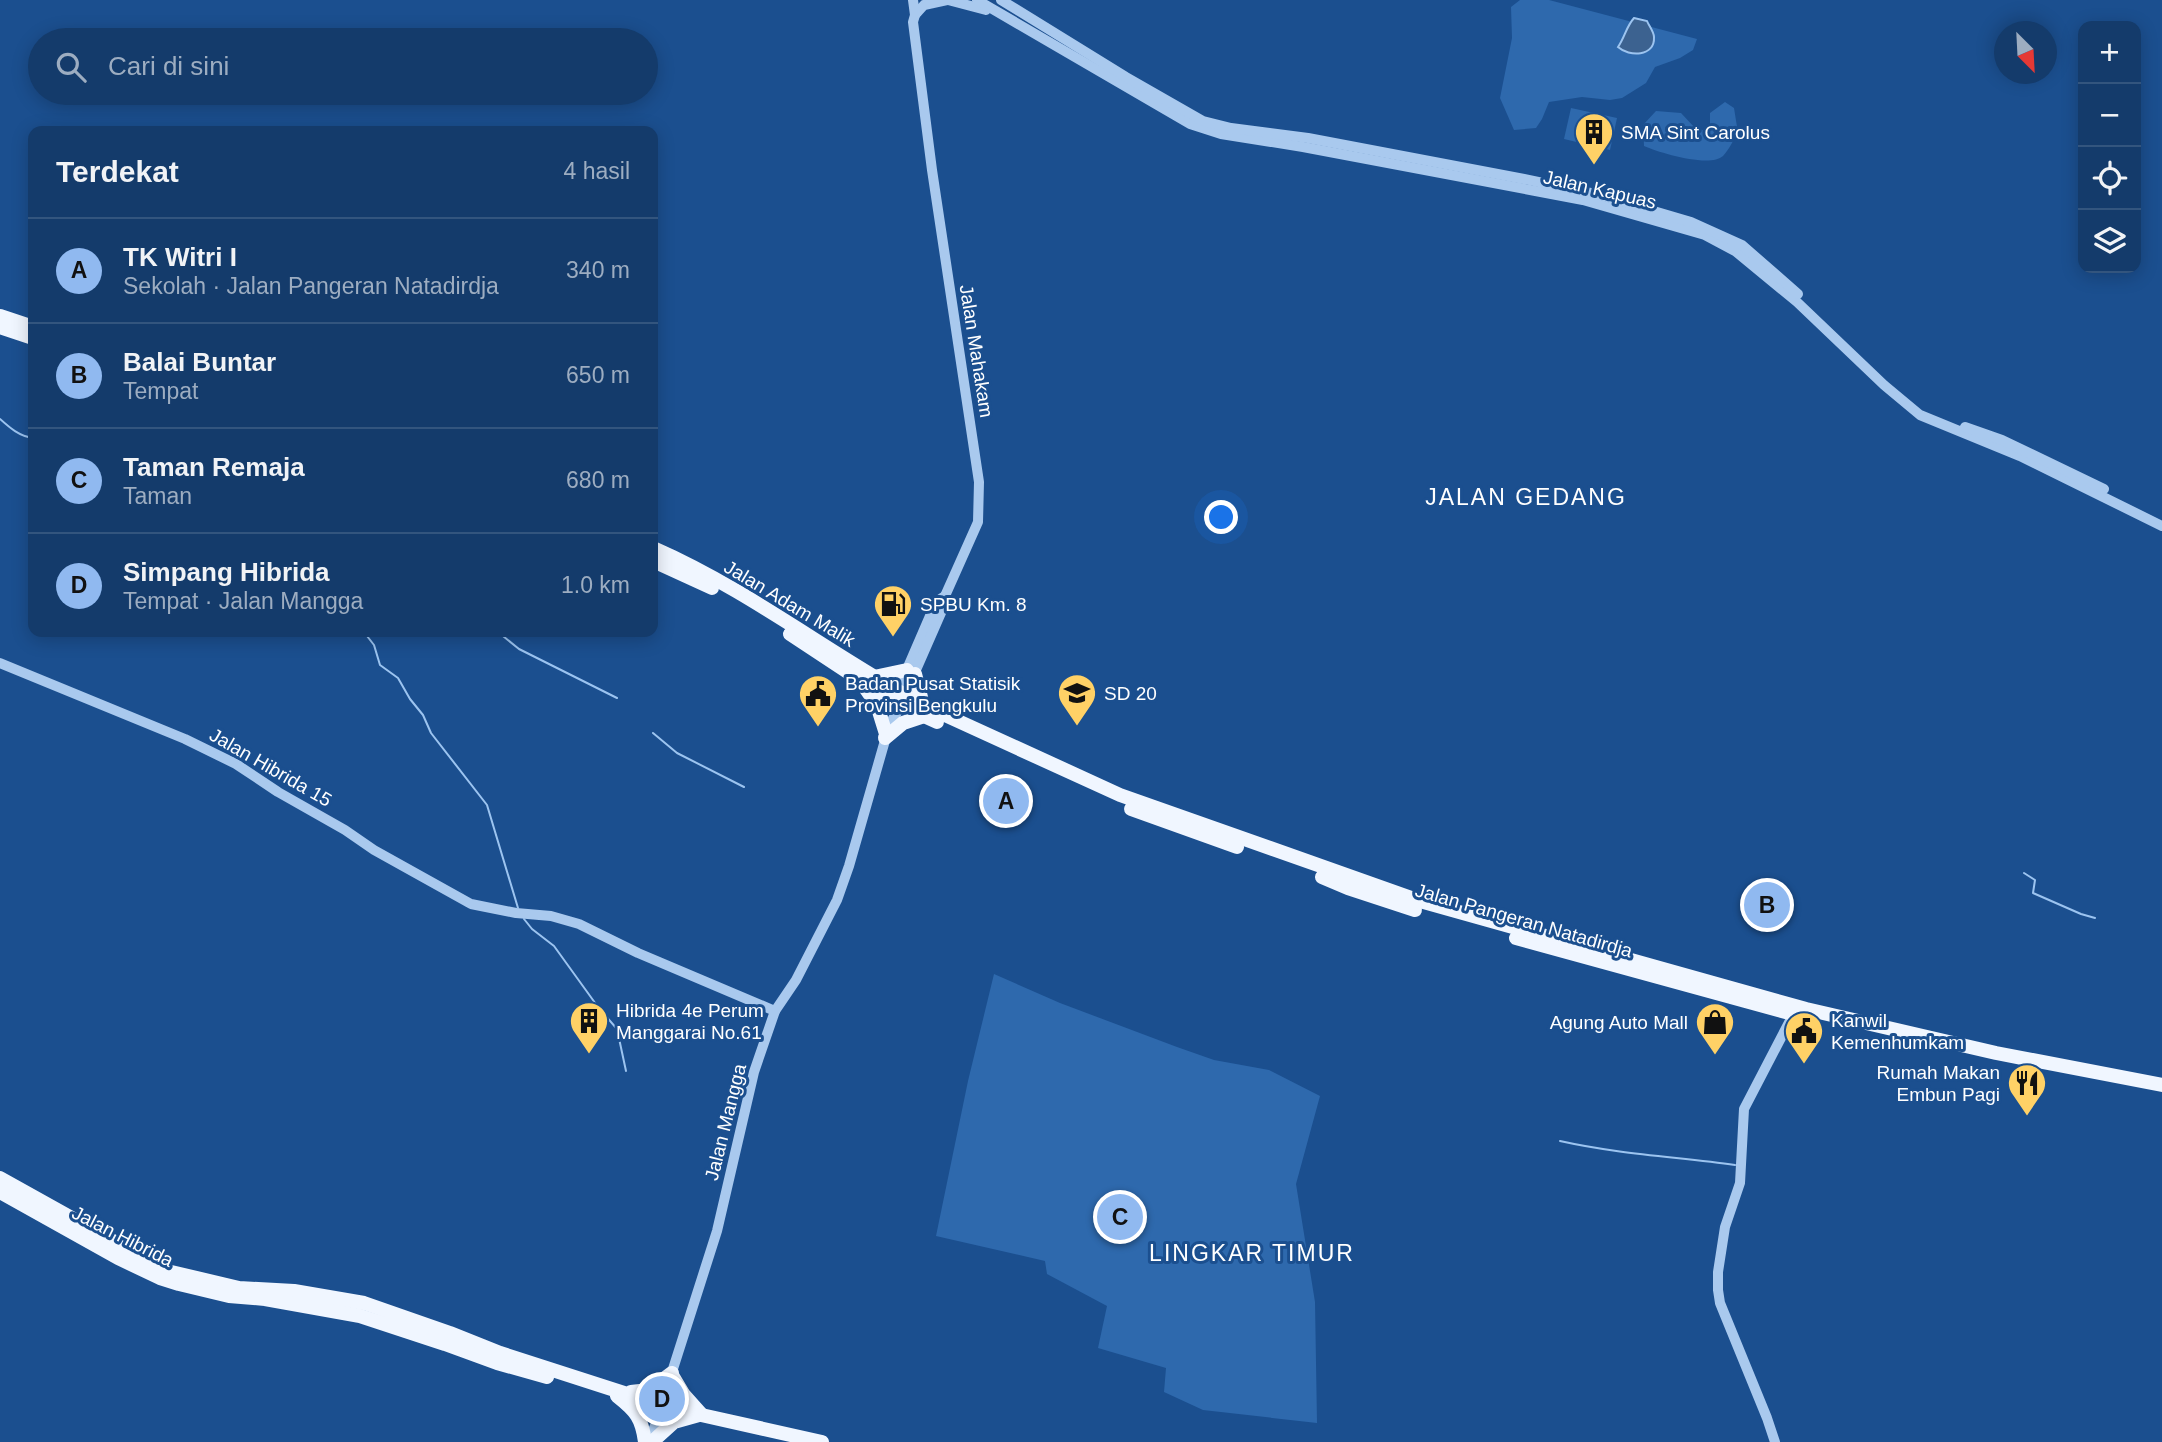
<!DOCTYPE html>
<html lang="id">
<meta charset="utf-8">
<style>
body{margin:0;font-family:Arial,sans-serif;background:#1d4271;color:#f1f3f6}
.controls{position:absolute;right:21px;top:21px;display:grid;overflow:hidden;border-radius:14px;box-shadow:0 4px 18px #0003}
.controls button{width:63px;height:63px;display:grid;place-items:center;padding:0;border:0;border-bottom:2px solid #33557e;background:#143b6b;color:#f1f3f6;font:35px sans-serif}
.compass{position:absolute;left:1994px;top:21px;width:63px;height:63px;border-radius:50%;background:#143b6b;box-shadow:0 4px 18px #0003;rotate:156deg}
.you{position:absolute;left:1222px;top:518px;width:24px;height:24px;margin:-18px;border:5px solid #fff;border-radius:50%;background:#1a73e8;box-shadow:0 0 0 10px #1a73e833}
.badge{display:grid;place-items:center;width:46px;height:46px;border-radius:50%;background:#90b9f0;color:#111;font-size:23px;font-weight:700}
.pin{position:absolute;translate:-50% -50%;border:4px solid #fff;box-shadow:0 2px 7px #0006}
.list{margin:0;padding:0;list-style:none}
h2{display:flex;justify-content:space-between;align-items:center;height:91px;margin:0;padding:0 28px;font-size:30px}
h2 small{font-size:23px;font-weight:400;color:#9dadc1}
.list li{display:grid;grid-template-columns:46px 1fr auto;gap:21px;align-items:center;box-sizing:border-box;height:105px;padding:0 28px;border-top:2px solid #33557e}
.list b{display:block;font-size:26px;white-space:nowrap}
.list p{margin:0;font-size:23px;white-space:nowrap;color:#9dadc1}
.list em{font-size:23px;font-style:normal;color:#9dadc1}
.icon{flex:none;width:38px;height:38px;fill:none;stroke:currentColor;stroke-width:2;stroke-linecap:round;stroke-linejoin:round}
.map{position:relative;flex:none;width:2162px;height:1442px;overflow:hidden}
.search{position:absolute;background:#143b6b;box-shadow:0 4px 18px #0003;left:28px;top:28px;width:630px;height:77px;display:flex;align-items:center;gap:18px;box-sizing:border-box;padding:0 24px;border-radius:38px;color:#9dadc1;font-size:26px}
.panel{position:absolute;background:#143b6b;box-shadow:0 4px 18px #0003;left:28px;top:126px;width:630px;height:511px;border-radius:14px}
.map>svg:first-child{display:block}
</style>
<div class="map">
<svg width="2162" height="1442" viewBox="0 0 2162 1442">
<rect width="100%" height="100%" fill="#1b4f8f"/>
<g fill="#2e69ad">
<path d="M 1520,0 L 1549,0 L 1697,39 L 1693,50 L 1680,58 L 1655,67 L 1646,83 L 1622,98 L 1610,100 L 1582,97 L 1549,102 L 1542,119 L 1536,128 L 1514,130 L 1500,98 L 1512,38 L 1511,7 Z"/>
<path d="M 1725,102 L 1734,108 L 1738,133 C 1733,140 1729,150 1723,156 C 1710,168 1660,153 1644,146 L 1643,125 L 1656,111 L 1681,113 L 1695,128 L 1710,132 L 1710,113 Z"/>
<path d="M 1571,108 L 1617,118 L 1610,150 L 1564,139 Z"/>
<path d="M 994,974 L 1060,1003 L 1177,1047 L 1214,1060 L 1269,1070 L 1320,1096 L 1296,1184 L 1315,1302 L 1317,1423 L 1203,1410 L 1164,1392 L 1166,1368 L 1098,1348 L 1107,1306 L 1047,1274 L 1045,1261 L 936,1236 L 968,1081 Z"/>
</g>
<path fill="#3c6290" stroke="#9cc4f0" stroke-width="2" d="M 1634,18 L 1647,21 C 1649,26 1654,32 1654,37 C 1655,57 1629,57 1618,47 C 1625,37 1626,27 1634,18 Z"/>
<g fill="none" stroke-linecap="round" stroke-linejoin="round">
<g stroke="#9cc4f0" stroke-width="2">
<path d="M 0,419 C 10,428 19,436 33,438"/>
<path d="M 368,632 L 367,636 L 374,645 L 380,665 L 398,678 L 410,699 L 423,715 L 431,733 L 487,805 L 518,908"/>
<path d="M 498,632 L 519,649 L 617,698"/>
<path d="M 653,733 L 677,753 L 744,787"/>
<path d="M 2024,873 L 2035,880 L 2033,893 L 2081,914 L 2095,918"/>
<path d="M 524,919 L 532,929 L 554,946 L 598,1007 L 617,1029 L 626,1071"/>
<path d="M 1560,1141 C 1618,1154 1677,1157 1735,1165"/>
</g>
<g stroke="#a9c9ee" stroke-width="10">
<path d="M 948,0 L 986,10"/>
<path d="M 977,0 L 1190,124 L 1221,134 L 1303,147 L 1583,200 L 1705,235 L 1735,251 L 1797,302 L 1884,385 L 1920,415 L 2020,456 L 2162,526"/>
<path d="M 1001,0 L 1126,77 L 1203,121 L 1231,128 L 1308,138 L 1524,179 L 1600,195 L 1657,212 L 1691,222 L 1742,245 L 1798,294"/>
<path d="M 915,15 L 924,5 L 947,0"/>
<path d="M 1965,427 L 2002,440 L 2104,489"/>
<path d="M 0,663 L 185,739 L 236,764 L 278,792 L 345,830 L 374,850 L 471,904 L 516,913 L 551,916 L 579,924 L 638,953 L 775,1011"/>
<path d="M 895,697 L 936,602 L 945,596"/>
<path d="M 665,1399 L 672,1372 L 717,1231 L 754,1072 L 775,1011 L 796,980 L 837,900 L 849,866 L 890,723 L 898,711 L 944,606 L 945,596 L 978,522 L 979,482 L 932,170 L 913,22 L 915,15 L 913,0"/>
<path d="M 648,1442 L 660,1414"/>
<path d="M 1775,1442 L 1767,1418 L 1720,1303 L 1718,1290 L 1718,1272 L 1725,1227 L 1740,1183 L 1744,1109 L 1796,1009"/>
</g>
<g stroke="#f0f6ff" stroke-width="14">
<path d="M 0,316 L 33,327"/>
<path d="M 0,327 L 33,338"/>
<path d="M 653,548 C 749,590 831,655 923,705 L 1120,795 L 1420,901 L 1806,1009 L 1996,1053 L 2162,1085"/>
<path d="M 653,561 L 712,588"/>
<path d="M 790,634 L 893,702 L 937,722"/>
<path d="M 915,674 L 923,705"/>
<path d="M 874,677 L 907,670"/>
<path d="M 866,689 L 877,705 L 886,734"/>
<path d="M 885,738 L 903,723 L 924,716"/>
<path d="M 1131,809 L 1237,847"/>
<path d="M 1322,877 L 1348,888 L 1415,910"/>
<path d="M 1516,938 L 1793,1014"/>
<path d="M 0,1178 L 167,1271 L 239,1288 L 294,1291 L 364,1303 L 450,1333 L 500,1353 L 655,1403"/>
<path d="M 0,1192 L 118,1258 L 160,1278 L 179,1284 L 229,1296 L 265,1299 L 360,1316 L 445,1344 L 497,1363 L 547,1377"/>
<path d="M 672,1375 L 684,1395 L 701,1414"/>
<path d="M 631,1392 L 649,1390 L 672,1373"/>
<path d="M 617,1396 C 636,1411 642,1418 645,1442"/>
<circle cx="662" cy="1406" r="8"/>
<path d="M 670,1408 L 822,1442"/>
<path d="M 652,1442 L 674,1422 L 699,1415"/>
</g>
</g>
<defs>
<g id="building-pin" transform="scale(2.0125)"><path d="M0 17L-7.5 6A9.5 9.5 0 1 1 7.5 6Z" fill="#ffd166" stroke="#1b4f8f"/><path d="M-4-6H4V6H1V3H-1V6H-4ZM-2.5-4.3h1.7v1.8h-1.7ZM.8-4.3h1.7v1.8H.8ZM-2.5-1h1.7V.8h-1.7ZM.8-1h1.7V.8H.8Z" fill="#111"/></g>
<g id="fuel-pin" transform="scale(2.0125)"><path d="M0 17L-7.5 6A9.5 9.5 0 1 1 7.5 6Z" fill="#ffd166" stroke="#1b4f8f"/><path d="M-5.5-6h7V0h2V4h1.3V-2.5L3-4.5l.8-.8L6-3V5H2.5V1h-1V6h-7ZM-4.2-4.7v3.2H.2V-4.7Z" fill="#111"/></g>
<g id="school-pin" transform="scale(2.0125)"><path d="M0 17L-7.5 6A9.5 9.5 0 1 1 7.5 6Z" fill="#ffd166" stroke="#1b4f8f"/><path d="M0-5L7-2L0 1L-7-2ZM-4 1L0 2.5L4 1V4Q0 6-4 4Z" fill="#111"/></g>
<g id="civic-pin" transform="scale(2.0125)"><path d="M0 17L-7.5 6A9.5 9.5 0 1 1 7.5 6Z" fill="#ffd166" stroke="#1b4f8f"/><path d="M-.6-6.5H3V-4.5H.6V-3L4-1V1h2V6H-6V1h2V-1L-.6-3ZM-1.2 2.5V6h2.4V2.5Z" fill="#111"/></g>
<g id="shop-pin" transform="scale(2.0125)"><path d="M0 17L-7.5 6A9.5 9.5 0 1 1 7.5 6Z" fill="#ffd166" stroke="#1b4f8f"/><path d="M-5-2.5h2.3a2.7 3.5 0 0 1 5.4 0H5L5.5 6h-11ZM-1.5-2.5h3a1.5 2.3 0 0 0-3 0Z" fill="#111"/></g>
<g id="restaurant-pin" transform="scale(2.0125)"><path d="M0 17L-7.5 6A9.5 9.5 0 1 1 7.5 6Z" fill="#ffd166" stroke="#1b4f8f"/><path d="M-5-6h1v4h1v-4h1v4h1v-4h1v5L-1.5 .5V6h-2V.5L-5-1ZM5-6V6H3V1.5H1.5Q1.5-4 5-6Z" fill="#111"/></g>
</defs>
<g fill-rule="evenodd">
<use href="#building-pin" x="1594" y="132"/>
<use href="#fuel-pin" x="893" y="604"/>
<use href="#school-pin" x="1077" y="693"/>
<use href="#civic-pin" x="818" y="694"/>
<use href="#building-pin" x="589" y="1021"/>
<use href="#shop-pin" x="1715" y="1022"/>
<use href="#civic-pin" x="1804" y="1031"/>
<use href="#restaurant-pin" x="2027" y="1083"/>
</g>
<g text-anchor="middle" stroke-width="6" stroke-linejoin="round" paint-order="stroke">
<g font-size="19" fill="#fff" stroke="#1b4f8f" text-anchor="start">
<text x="1621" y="139">SMA Sint Carolus</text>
<text x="920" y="611">SPBU Km. 8</text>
<text x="845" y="690">Badan Pusat Statisik<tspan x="845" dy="22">Provinsi Bengkulu</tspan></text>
<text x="1104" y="700">SD 20</text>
<text x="616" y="1017">Hibrida 4e Perum<tspan x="616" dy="22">Manggarai No.61</tspan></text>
<text x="1831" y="1027">Kanwil<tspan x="1831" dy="22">Kemenhumkam</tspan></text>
<text x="1688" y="1029" text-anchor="end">Agung Auto Mall</text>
<text x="2000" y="1079" text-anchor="end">Rumah Makan<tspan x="2000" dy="22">Embun Pagi</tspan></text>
</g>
<g font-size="19" fill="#fff" stroke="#1b4f8f">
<text transform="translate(1600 189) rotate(13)" y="7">Jalan Kapuas</text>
<text transform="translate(977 351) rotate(81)" y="7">Jalan Mahakam</text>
<text transform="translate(790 603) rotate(31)" y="7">Jalan Adam Malik</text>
<text transform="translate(271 767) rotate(30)" y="7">Jalan Hibrida 15</text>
<text transform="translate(1524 920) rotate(16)" y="7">Jalan Pangeran Natadirdja</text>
<text transform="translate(725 1122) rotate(-76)" y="7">Jalan Mangga</text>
<text transform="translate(123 1236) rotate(27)" y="7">Jalan Hibrida</text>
</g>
<g font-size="23" letter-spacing="2" fill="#fff" stroke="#1b4f8f">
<text x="1526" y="505">JALAN GEDANG</text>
<text x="1252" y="1261">LINGKAR TIMUR</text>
</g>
</g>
</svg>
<div class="controls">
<button>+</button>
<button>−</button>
<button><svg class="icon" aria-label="locate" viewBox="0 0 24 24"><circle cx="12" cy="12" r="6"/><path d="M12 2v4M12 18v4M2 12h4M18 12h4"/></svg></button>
<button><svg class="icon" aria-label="layers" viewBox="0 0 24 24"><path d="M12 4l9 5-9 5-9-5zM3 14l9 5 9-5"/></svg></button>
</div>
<svg class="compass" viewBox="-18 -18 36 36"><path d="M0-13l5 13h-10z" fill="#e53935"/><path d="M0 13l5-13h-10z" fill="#9dadc1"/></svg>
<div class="you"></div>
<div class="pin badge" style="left:1006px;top:801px">A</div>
<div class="pin badge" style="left:1767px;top:905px">B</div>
<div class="pin badge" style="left:1120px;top:1217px">C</div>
<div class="pin badge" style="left:662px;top:1399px">D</div>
<div class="search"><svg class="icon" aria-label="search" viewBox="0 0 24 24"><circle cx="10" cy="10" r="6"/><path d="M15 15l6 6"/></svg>Cari di sini</div>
<section class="panel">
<h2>Terdekat<small>4 hasil</small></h2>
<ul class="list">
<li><span class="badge">A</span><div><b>TK Witri I</b><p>Sekolah · Jalan Pangeran Natadirdja</p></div><em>340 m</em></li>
<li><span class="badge">B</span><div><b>Balai Buntar</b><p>Tempat</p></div><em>650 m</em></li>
<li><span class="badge">C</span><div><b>Taman Remaja</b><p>Taman</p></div><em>680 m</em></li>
<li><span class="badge">D</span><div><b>Simpang Hibrida</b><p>Tempat · Jalan Mangga</p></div><em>1.0 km</em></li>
</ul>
</section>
</div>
